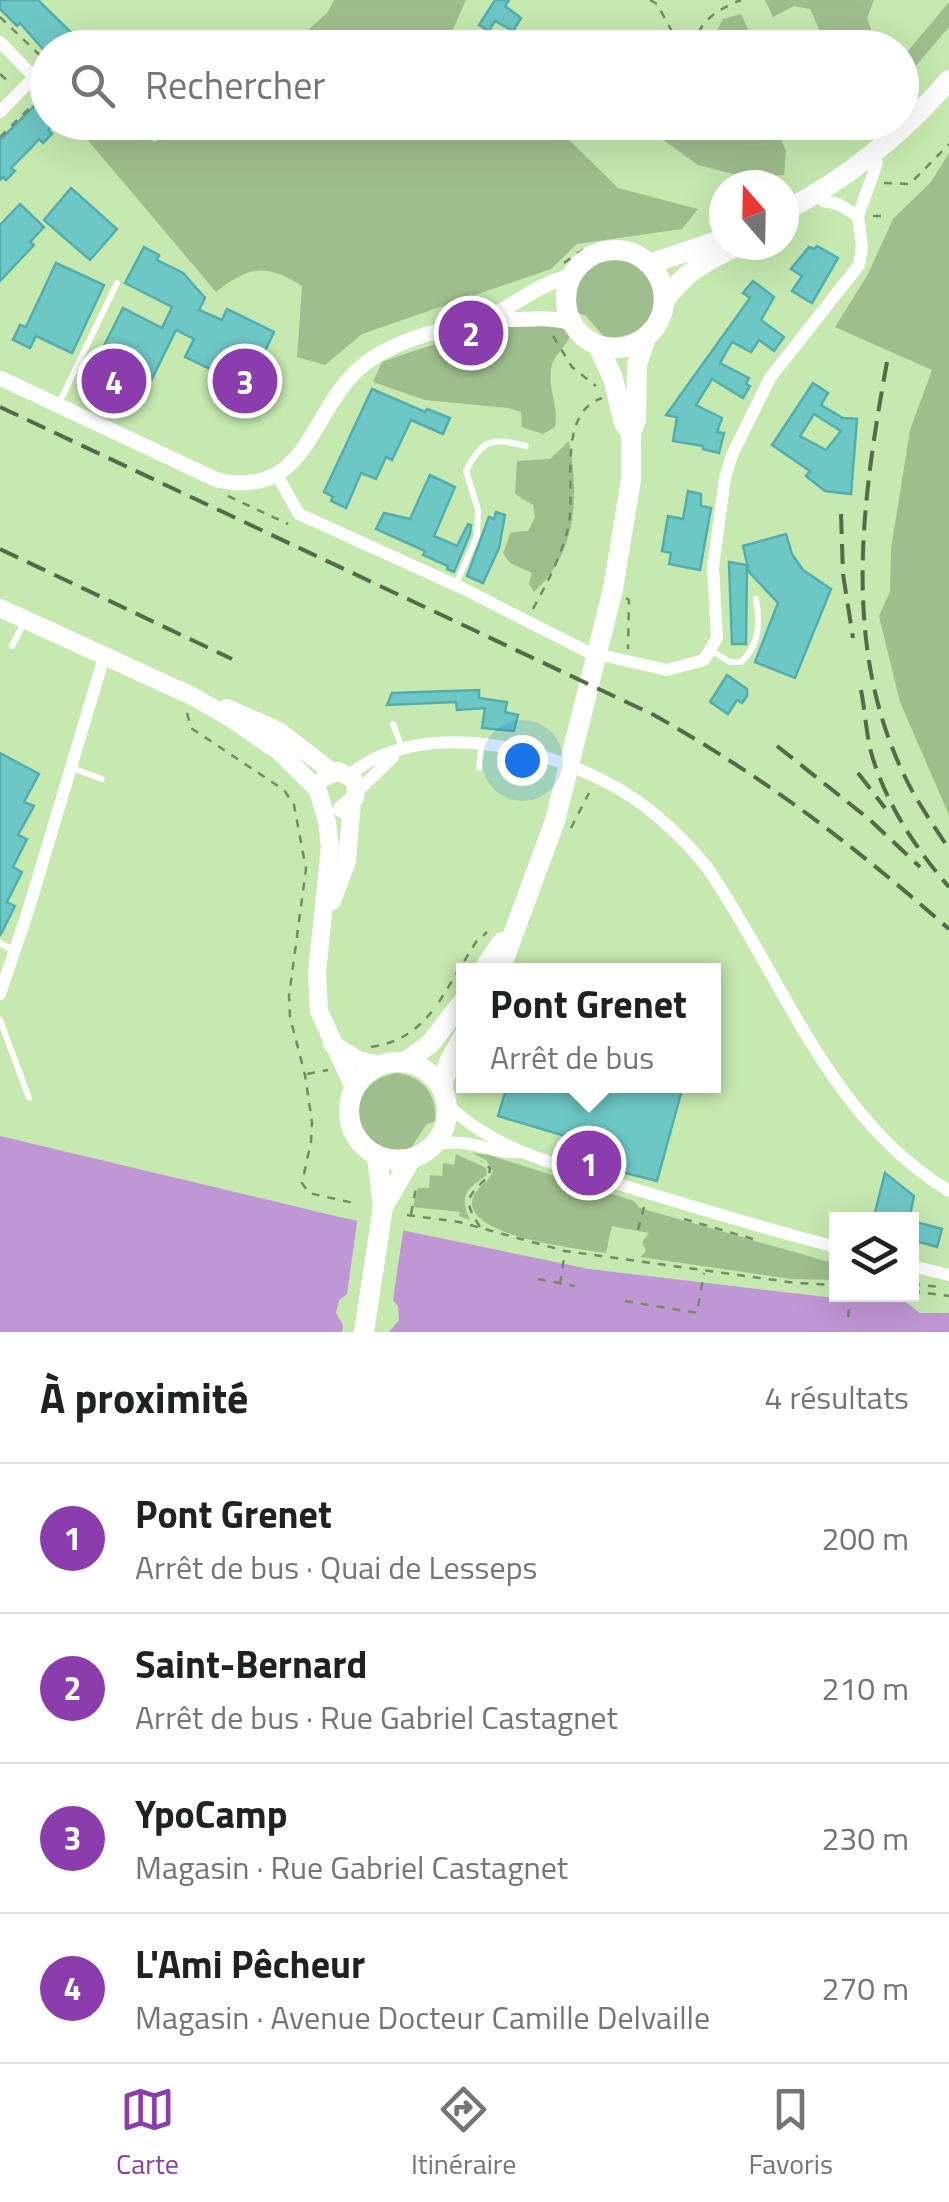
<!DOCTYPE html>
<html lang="fr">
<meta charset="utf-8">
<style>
body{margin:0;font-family:"Titillium Web",sans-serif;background:#f6f6f6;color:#202124}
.controls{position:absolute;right:30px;bottom:30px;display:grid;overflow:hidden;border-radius:0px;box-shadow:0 10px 40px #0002}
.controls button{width:90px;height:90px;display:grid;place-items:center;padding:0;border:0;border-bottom:2px solid #e0e0e0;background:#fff;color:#202124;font:50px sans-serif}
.compass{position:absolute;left:709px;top:170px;width:90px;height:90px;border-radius:50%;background:#fff;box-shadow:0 10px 40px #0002;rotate:340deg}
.you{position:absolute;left:522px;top:760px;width:35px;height:35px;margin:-25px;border:8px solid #fff;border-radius:50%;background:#1a73e8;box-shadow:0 0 0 15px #1a73e833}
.badge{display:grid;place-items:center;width:65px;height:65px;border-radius:50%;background:#8b3dad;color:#fff;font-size:32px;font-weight:700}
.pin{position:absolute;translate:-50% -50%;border:5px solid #fff;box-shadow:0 2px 10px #0006}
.popup{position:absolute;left:456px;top:963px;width:265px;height:130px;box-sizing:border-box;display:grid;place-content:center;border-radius:0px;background:#fff;filter:drop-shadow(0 2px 8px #0005);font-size:32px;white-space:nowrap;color:#757577}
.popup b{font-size:38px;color:#202124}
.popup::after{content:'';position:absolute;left:50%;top:100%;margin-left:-20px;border:20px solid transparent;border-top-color:#fff}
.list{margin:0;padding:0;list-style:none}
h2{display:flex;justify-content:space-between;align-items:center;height:130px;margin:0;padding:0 40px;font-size:42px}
h2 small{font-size:32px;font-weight:400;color:#757577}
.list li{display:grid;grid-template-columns:65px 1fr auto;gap:30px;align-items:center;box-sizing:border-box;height:150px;padding:0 40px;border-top:2px solid #e0e0e0}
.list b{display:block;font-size:38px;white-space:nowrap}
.list p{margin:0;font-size:32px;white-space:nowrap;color:#757577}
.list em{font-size:32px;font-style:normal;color:#757577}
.icon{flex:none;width:55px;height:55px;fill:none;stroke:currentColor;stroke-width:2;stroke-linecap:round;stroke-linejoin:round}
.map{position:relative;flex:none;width:949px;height:1332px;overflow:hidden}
.search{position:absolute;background:#fff;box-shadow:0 10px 40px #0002;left:30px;right:30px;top:30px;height:110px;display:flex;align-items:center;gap:25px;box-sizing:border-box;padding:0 35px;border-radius:55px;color:#757577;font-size:38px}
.sheet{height:730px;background:#fff}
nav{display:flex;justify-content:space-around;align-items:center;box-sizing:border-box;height:140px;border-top:2px solid #e0e0e0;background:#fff;font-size:28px;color:#757577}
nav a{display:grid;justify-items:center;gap:5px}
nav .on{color:#8b3dad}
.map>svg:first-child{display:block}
</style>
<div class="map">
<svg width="949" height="1332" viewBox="0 0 949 1332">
<rect width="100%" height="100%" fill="#c5e9af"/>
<g fill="#9fbe8d">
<path d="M 334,0 L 466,0 L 450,36 L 453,47 L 289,47 L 327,13 Z"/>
<path d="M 765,0 L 874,0 L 867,18 L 876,43 L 881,47 L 819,47 L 819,29 L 810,9 L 794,6 L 773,17 Z"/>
<path d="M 949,2 L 949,27 L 902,82 L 902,58 Z"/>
<path d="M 741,14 L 756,47 L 708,47 L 723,19 Z"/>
<path d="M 88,122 L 130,123 L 154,142 L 194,123 L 544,123 L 558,129 L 618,188 L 698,209 L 682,229 L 577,244 L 551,269 L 362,334 L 325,365 L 297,357 L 302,286 C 265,263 250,266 216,292 L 80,131 Z"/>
<path d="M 640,123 L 774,123 L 786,151 L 784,175 L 748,178 L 698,165 Z"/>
<path d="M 949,153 L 949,815 L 900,702 L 879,616 L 890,592 L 891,549 L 910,430 L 932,370 L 835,327 L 868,274 L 893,219 L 931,182 Z"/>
<path d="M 619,258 C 673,275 661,343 604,337 L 586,316 L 576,312 C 571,281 587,260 619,258 Z"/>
<path d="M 543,321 L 565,328 L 570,335 C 565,350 553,354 551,370 C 548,389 559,407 555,427 L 543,434 L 522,427 L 521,412 L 508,408 L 425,400 L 373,382 L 382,362 C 435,343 487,327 543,321 Z"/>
<path d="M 569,441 C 579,495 578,552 534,592 L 529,584 L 532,573 L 510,563 L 503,553 L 511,532 L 528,531 L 535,517 L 533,505 L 515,494 L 517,461 L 550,459 Z"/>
<path d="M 397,1073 C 423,1077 437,1094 435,1121 L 426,1125 L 411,1148 C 352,1161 337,1083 397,1073 Z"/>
<path d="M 472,1153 L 489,1155 L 634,1201 L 640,1208 L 836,1264 L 836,1280 L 792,1279 L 640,1257 L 646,1251 L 642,1242 L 649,1233 L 612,1226 L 606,1253 C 579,1249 472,1237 472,1203 C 472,1189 489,1183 493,1171 L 486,1160 Z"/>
<path d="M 456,1154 L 486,1168 L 487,1175 C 466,1190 459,1194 470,1220 L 459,1216 L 460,1212 L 413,1207 L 418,1188 L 429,1188 L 430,1175 L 442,1176 L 443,1163 L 454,1165 Z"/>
</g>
<path fill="#c097d5" d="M 0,1136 L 348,1219 L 589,1269 L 860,1301 L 867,1295 L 903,1300 L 920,1313 L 949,1313 L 949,1332 L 0,1332 Z"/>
<path fill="#c5e9af" d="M 358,1216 L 404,1225 L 393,1300 L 398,1306 L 399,1320 L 389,1332 L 342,1332 L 343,1325 L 336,1313 L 339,1300 L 347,1294 Z"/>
<g fill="#6dc7c5" stroke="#52adac" stroke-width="2.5" fill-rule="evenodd">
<path d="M 0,0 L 38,0 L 87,48 L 48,48 L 48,55 L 20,23 L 17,26 L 0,9 Z"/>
<path d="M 495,0 L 509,0 L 505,6 L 521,18 L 513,31 L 495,21 L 489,31 L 479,25 Z"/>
<path d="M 48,92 L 48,122 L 56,122 L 48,130 L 52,134 L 43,143 L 39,139 L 30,149 L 11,168 L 15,171 L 6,180 L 3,177 L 0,180 L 0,140 Z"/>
<path d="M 71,188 L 117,229 L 90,260 L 44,220 Z"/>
<path d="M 20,204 L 44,227 L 30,242 L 34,245 L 0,281 L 0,225 Z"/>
<path d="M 817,246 L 838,258 L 812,303 L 792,291 L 802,276 L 791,269 L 809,247 L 814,249 Z"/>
<path d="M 144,247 L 159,255 L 157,260 L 183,273 L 205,298 L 199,310 L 222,320 L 227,309 L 274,332 L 248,387 L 185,357 L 194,339 L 176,330 L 142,399 L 90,374 L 123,308 L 162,328 L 172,307 L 125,283 Z"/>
<path d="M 56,263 L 104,285 L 72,353 L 36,336 L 30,348 L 13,340 L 20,325 L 26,327 Z"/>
<path d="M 753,281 L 774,297 L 761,320 L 784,337 L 774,351 L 759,340 L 751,352 L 732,342 L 720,363 L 749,378 L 746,384 L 750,386 L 743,398 L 712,379 L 696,405 L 722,418 L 717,432 L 724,433 L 719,453 L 703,449 L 703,446 L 673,441 L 677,417 L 666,415 L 750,298 L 743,293 Z"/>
<path d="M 813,383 L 828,393 L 821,405 L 843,418 L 857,419 L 851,494 L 825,491 L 806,476 L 810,471 L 772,445 ZM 814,414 L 841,431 L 826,450 L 800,436 Z"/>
<path d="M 372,389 L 425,412 L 427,409 L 450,418 L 443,434 L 411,420 L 392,460 L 386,457 L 376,479 L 361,473 L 346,508 L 331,501 L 333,497 L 324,492 Z"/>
<path d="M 430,475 L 455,487 L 434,536 L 457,546 L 468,524 L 471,525 L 470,534 L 454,572 L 447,569 L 448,566 L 423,555 L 425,551 L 376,529 L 384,513 L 410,519 Z"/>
<path d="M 688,491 L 701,494 L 701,506 L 711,508 L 700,570 L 669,564 L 671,553 L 662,551 L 668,516 L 683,519 Z"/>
<path d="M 496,512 L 505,515 L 499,548 L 483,583 L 467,576 L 489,517 L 494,519 Z"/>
<path d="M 786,534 L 792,554 L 803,570 L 831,589 L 795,678 L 755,662 L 778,603 L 749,572 L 743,546 Z"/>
<path d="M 729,562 L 747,565 L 746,644 L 732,644 Z"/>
<path d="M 727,675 L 747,689 L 747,696 L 742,703 L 737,700 L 728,714 L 710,702 Z"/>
<path d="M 479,690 L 479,698 L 507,702 L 505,712 L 518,715 L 514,731 L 482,728 L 485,708 L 457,710 L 456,702 L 387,705 L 392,693 Z"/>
<path d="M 0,753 L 39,774 L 24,802 L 34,806 L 18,835 L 27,839 L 13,867 L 22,872 L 7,902 L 15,906 L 0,936 Z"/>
<path d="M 507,1086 L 683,1086 L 657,1181 L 590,1164 L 578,1158 L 582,1141 L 498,1116 Z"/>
<path d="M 885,1173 L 914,1196 L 909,1220 L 873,1220 Z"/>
<path d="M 912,1221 L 942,1229 L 937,1247 L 912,1240 Z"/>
</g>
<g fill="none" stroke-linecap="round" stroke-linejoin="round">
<g stroke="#728b63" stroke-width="2.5" stroke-dasharray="8 8" stroke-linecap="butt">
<path d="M 650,0 L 657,4 L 681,48"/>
<path d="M 0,17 L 48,63"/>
<path d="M 696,48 C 694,23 720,8 741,0"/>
<path d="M 0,74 L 10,83"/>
<path d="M 769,122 C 790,135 802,135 824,122"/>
<path d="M 0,137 L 48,90"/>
<path d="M 884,183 L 910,184 L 949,144"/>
<path d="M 873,216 L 884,216"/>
<path d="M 564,263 C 588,244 613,233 643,250"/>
<path d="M 553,336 L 572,367 L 596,386"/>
<path d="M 228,496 L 288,524"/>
<path d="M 626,598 L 629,600 L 628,649"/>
<path d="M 533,609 C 547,583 561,557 568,528 C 577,491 555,414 602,398"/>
<path d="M 187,713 L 191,728 L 284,790 L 294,805 L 306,869 L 289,996 L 290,1017 L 305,1075 L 312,1122 L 311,1142 L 302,1183 L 309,1193 L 358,1204"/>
<path d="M 571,828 L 589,793"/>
<path d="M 439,1002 L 476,942 L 487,932"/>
<path d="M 371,1047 C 401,1042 416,1031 435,1008"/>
<path d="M 307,1074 L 328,1070"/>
<path d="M 411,1214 L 416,1188"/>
<path d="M 407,1215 L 459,1222 L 565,1251 L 796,1283 L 836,1285"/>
<path d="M 684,1219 L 753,1239"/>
<path d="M 480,1227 C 462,1199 467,1197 489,1176 L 490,1168 L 481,1161"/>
<path d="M 638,1230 L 644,1207"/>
<path d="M 538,1279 L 575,1286"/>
<path d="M 560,1284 L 565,1252"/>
<path d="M 912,1284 L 940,1287"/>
<path d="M 912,1291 L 949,1296"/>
<path d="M 625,1301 L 697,1313 L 704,1273"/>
<path d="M 848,1317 L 851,1294"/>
</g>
<g stroke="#fff" stroke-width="6">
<path d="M 62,397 L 117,283"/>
<path d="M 456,584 L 477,536 L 478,510 L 466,471 C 483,439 491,437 526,446"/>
<path d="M 12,646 L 25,621"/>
<path d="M 712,651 L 730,662 L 741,662 C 760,645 760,623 756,599"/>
<path d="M 393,724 L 402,748"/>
<path d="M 72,768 L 102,779"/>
<path d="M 479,768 L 482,745"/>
<path d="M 0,943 L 15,951"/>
<path d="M 0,1020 L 29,1098"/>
</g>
<g stroke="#fff" stroke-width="12">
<path d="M 0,42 L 34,77 L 0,112"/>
<path d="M 823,201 L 838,204 L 858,216"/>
<path d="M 277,475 L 299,514 L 462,588 L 588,652 L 667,670 L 704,660 L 717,638 L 713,567 L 725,478 L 732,455 L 770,378 L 859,265 L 862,247 L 858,216 L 877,163"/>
<path d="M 349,775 C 419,719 533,744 606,782 C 645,802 679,833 706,866 C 783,977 828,1118 949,1191"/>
<path d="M 356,793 L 393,757"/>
<path d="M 0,994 L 29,908 L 104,657"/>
<path d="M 447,1104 C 494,1151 565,1167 628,1187 C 697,1208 766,1229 836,1247"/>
<path d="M 434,1145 C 474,1136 488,1155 521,1152"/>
<path d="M 912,1266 L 949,1275"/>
</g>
<g stroke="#fff" stroke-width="15">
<path d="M 489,318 C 517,323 543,314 572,323"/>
<path d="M 0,378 L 217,480 C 312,501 308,406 367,362 C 395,342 426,334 459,325 C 469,323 480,322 489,317 C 515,305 542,281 571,277"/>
</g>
<g stroke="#fff" stroke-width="18">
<path d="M 0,608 L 194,697 L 232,719 L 280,752 L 318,790 L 327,822 L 330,847 L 317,973 L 319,1011 L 354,1088"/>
<path d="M 227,708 L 279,731 L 332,772"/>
<path d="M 325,777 L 338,771 L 353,779 L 356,788 L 355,798 L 342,809"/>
<path d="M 332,901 L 347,861 L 352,802"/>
<path d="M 332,1044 L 358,1060 L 380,1065"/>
</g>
<g stroke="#fff" stroke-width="20">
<path d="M 784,211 C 845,181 905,131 949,80"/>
<circle cx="615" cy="299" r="49"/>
<path d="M 649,264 L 724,239"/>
<path d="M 664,302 C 683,272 708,260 739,245"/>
<path d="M 598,346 L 613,378 L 624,423 L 630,432"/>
<path d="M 483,970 L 502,942"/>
<path d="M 500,970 L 555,821 L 613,589 L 631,480 L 631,433 L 636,420 L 637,365 L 646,337"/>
<circle cx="398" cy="1111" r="49"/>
<path d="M 405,1062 L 430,1044 L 464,1000"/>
<path d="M 442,1089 L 449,1062 L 464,1035"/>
<path d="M 383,1207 L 411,1159"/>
<path d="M 364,1332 L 383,1207 L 377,1156"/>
</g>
<g stroke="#546a48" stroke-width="4" stroke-dasharray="20 10" stroke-linecap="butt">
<path d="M 887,362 C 862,500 841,646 905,777 C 917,802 934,826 949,849"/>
<path d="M 0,407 L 654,715 C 767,779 852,844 949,929"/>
<path d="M 841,514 L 843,574 L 853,638"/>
<path d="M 0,549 L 232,659"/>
<path d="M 861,690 C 865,710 866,732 871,752 C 885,802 915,848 949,887"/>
<path d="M 777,746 L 869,819 L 920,867"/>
<path d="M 858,773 L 885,808"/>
</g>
</g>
</svg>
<div class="controls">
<button><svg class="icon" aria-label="layers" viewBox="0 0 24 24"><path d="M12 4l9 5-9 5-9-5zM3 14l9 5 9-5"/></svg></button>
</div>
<svg class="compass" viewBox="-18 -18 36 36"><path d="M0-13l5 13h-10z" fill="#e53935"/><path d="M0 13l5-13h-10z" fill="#757577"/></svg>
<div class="you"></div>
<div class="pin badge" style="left:589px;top:1163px">1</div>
<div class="popup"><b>Pont Grenet</b>Arrêt de bus</div>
<div class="pin badge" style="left:471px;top:333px">2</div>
<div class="pin badge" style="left:245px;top:381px">3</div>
<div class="pin badge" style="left:114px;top:381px">4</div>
<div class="search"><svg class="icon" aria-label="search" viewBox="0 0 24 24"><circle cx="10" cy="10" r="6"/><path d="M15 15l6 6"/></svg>Rechercher</div>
</div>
<section class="sheet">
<h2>À proximité<small>4 résultats</small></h2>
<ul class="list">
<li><span class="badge">1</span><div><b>Pont Grenet</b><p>Arrêt de bus · Quai de Lesseps</p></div><em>200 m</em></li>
<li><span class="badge">2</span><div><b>Saint-Bernard</b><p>Arrêt de bus · Rue Gabriel Castagnet</p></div><em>210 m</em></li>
<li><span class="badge">3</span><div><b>YpoCamp</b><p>Magasin · Rue Gabriel Castagnet</p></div><em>230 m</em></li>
<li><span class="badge">4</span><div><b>L'Ami Pêcheur</b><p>Magasin · Avenue Docteur Camille Delvaille</p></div><em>270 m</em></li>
</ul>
</section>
<nav>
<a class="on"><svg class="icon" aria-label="map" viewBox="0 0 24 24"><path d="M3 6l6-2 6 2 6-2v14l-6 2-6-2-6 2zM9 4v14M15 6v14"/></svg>Carte</a>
<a><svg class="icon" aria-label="directions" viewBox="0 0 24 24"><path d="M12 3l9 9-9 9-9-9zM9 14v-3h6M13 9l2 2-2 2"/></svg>Itinéraire</a>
<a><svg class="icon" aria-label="saved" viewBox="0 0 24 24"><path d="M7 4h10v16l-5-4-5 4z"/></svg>Favoris</a>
</nav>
